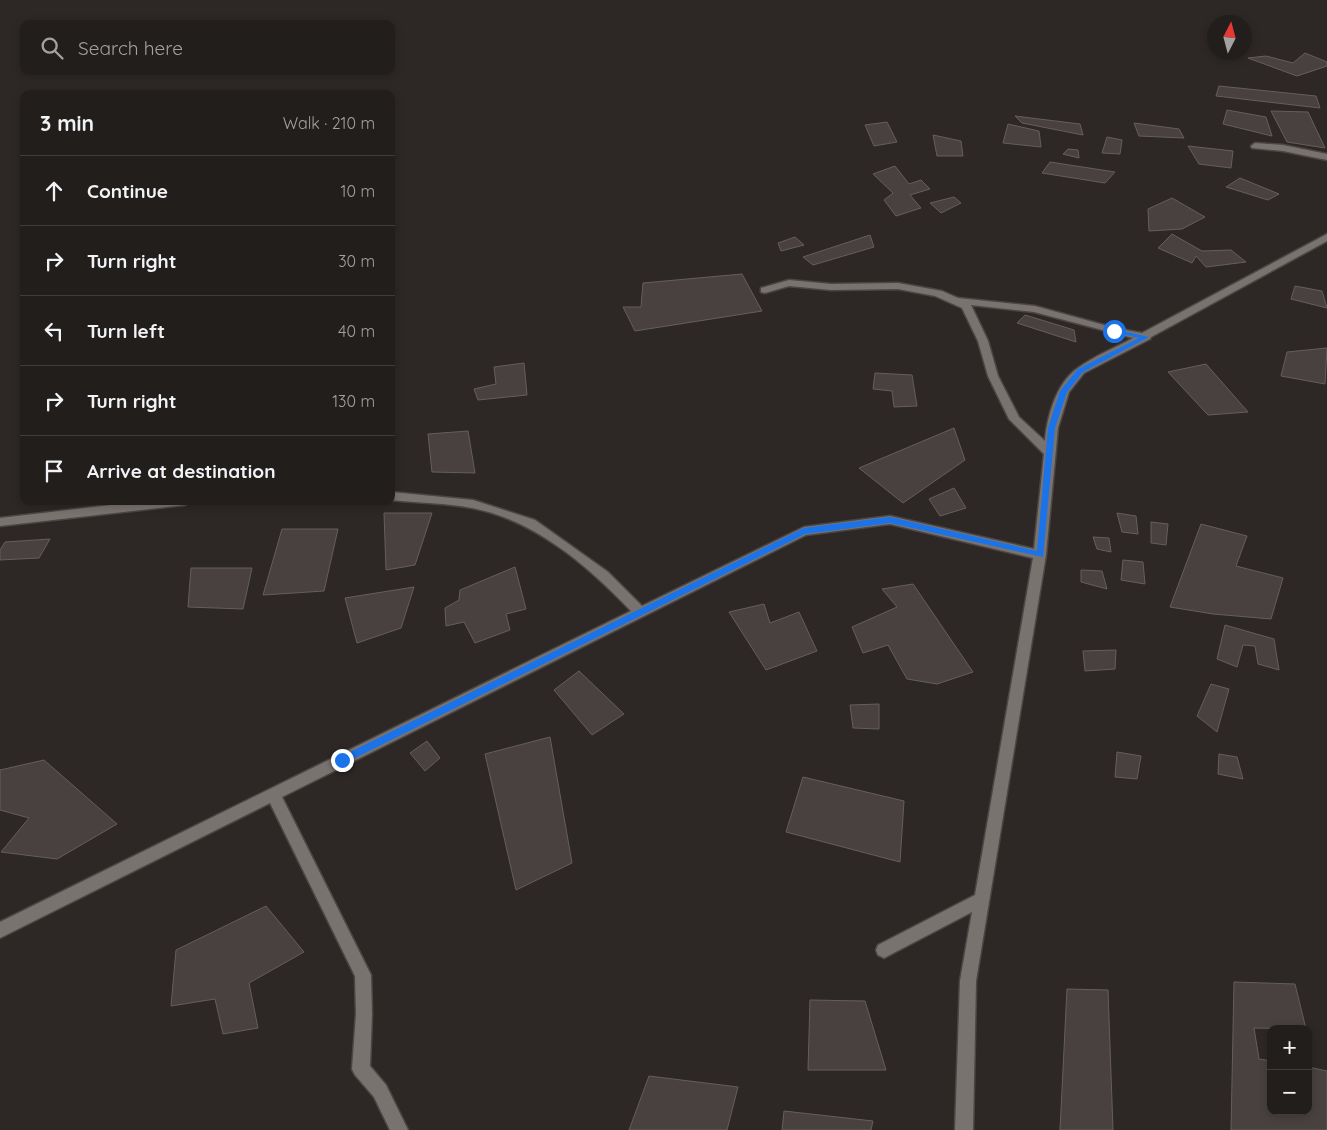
<!DOCTYPE html>
<meta charset="utf-8">
<style>
body{margin:0;font-family:Quicksand,sans-serif;background:#2a2725;color:#f1f3f6}
.controls{position:absolute;right:15px;bottom:15px;display:grid;overflow:hidden;border-radius:10px;box-shadow:0 2px 8px #0003}
.controls button{width:45px;height:45px;display:grid;place-items:center;padding:0;border:0;border-bottom:1px solid #3f3c3b;background:#221e1c;color:#f1f3f6;font:25px sans-serif}
.compass{position:absolute;left:1207px;top:15px;width:45px;height:45px;border-radius:50%;background:#221e1c;box-shadow:0 2px 8px #0003;rotate:6deg}
.stop{position:absolute;width:15px;height:15px;margin:-11px;border:4px solid #1a73e8;border-radius:50%;background:#fff}
.stop.end{background:#1a73e8;border-color:#fff;box-shadow:0 1px 5px #0008}
.list{margin:0;padding:0;list-style:none}
h2{display:flex;justify-content:space-between;align-items:center;height:65px;margin:0;padding:0 20px;font-size:21px}
h2 small{font-size:16px;font-weight:400;color:#a2a2a3}
.list li{display:grid;grid-template-columns:32px 1fr auto;gap:15px;align-items:center;box-sizing:border-box;height:70px;padding:0 20px;border-top:1px solid #3f3c3b}
.list b{display:block;font-size:19px;white-space:nowrap}
.list em{font-size:16px;font-style:normal;color:#a2a2a3}
.icon{flex:none;width:28px;height:28px;fill:none;stroke:currentColor;stroke-width:2;stroke-linecap:round;stroke-linejoin:round}
.map{position:relative;flex:none;width:1327px;height:1130px;overflow:hidden}
.search{position:absolute;background:#221e1c;box-shadow:0 2px 8px #0003;left:20px;top:20px;width:375px;height:55px;display:flex;align-items:center;gap:12px;box-sizing:border-box;padding:0 18px;border-radius:10px;color:#a2a2a3;font-size:19px}
.panel{position:absolute;background:#221e1c;box-shadow:0 2px 8px #0003;left:20px;top:90px;width:375px;height:415px;border-radius:10px}
.map>svg:first-child{display:block}
</style>
<div class="map">
<svg width="1327" height="1130" viewBox="0 0 1327 1130">
<rect width="100%" height="100%" fill="#2d2826"/>
<g fill="#484140" stroke="#655e5d">
<path d="M 1305,53 L 1327,62 L 1327,66 L 1297,76 L 1248,58 L 1266,56 L 1293,63 Z"/>
<path d="M 1219,86 L 1316,96 L 1320,108 L 1216,96 Z"/>
<path d="M 1227,110 L 1266,117 L 1272,136 L 1223,124 Z"/>
<path d="M 1271,111 L 1308,112 L 1325,148 L 1287,142 Z"/>
<path d="M 1015,116 L 1080,124 L 1083,135 L 1022,123 Z"/>
<path d="M 887,122 L 897,142 L 874,146 L 865,125 Z"/>
<path d="M 1134,123 L 1179,129 L 1184,138 L 1139,136 Z"/>
<path d="M 1008,124 L 1039,131 L 1041,147 L 1003,143 Z"/>
<path d="M 933,135 L 961,141 L 963,156 L 937,156 Z"/>
<path d="M 1107,137 L 1122,140 L 1120,154 L 1102,153 Z"/>
<path d="M 1188,146 L 1233,151 L 1231,168 L 1199,164 Z"/>
<path d="M 1068,149 L 1078,150 L 1079,158 L 1063,154 Z"/>
<path d="M 1050,162 L 1115,172 L 1105,183 L 1042,173 Z"/>
<path d="M 895,166 L 909,184 L 921,180 L 930,189 L 910,195 L 921,208 L 896,216 L 884,200 L 893,193 L 873,174 Z"/>
<path d="M 1240,178 L 1279,194 L 1268,200 L 1226,187 Z"/>
<path d="M 954,197 L 961,203 L 941,213 L 930,203 Z"/>
<path d="M 1172,198 L 1205,217 L 1182,229 L 1149,231 L 1148,209 Z"/>
<path d="M 1172,234 L 1202,251 L 1231,250 L 1246,262 L 1206,267 L 1196,256 L 1192,263 L 1158,248 Z"/>
<path d="M 870,235 L 874,247 L 813,265 L 803,257 Z"/>
<path d="M 795,237 L 804,245 L 781,251 L 778,243 Z"/>
<path d="M 742,274 L 762,311 L 635,331 L 623,307 L 641,307 L 643,283 Z"/>
<path d="M 1295,286 L 1322,291 L 1327,308 L 1291,299 Z"/>
<path d="M 1025,315 L 1074,330 L 1076,342 L 1017,323 Z"/>
<path d="M 1327,348 L 1325,384 L 1281,376 L 1287,352 Z"/>
<path d="M 524,363 L 527,395 L 478,400 L 474,389 L 496,384 L 494,367 Z"/>
<path d="M 1206,364 L 1248,412 L 1208,415 L 1168,372 Z"/>
<path d="M 875,373 L 912,375 L 917,406 L 894,407 L 892,391 L 873,389 Z"/>
<path d="M 954,428 L 965,460 L 903,503 L 859,468 Z"/>
<path d="M 468,431 L 475,473 L 432,472 L 428,434 Z"/>
<path d="M 954,488 L 966,508 L 940,516 L 929,499 Z"/>
<path d="M 384,513 L 432,513 L 415,565 L 386,570 Z"/>
<path d="M 1117,513 L 1136,516 L 1138,534 L 1122,532 Z"/>
<path d="M 1151,522 L 1168,524 L 1166,545 L 1151,543 Z"/>
<path d="M 1201,524 L 1247,536 L 1236,566 L 1283,578 L 1271,619 L 1213,614 L 1170,607 Z"/>
<path d="M 282,529 L 338,529 L 324,591 L 263,595 Z"/>
<path d="M 1093,537 L 1109,538 L 1111,552 L 1097,549 Z"/>
<path d="M 50,539 L 39,558 L 0,560 L 0,550 L 5,542 Z"/>
<path d="M 1123,560 L 1143,562 L 1145,584 L 1121,580 Z"/>
<path d="M 515,567 L 526,609 L 506,614 L 510,630 L 475,643 L 464,622 L 446,626 L 445,608 L 459,600 L 460,590 Z"/>
<path d="M 191,568 L 252,568 L 243,609 L 188,607 Z"/>
<path d="M 1081,570 L 1102,571 L 1107,589 L 1081,582 Z"/>
<path d="M 913,584 L 973,672 L 937,684 L 907,679 L 888,645 L 863,653 L 852,627 L 897,607 L 882,589 Z"/>
<path d="M 414,587 L 401,628 L 357,643 L 345,598 Z"/>
<path d="M 764,604 L 770,623 L 799,612 L 817,651 L 766,670 L 729,612 Z"/>
<path d="M 1225,625 L 1274,639 L 1279,670 L 1258,664 L 1255,646 L 1243,645 L 1237,667 L 1217,659 Z"/>
<path d="M 1116,650 L 1115,669 L 1085,671 L 1083,651 Z"/>
<path d="M 579,671 L 624,714 L 592,735 L 554,690 Z"/>
<path d="M 1211,684 L 1229,689 L 1217,732 L 1197,716 Z"/>
<path d="M 879,704 L 879,729 L 853,728 L 850,705 Z"/>
<path d="M 550,737 L 572,863 L 516,890 L 485,754 Z"/>
<path d="M 427,741 L 440,758 L 425,771 L 410,753 Z"/>
<path d="M 1117,752 L 1141,756 L 1137,779 L 1115,777 Z"/>
<path d="M 1219,754 L 1237,757 L 1243,779 L 1218,774 Z"/>
<path d="M 44,760 L 117,824 L 57,859 L 1,852 L 29,818 L 0,810 L 0,770 Z"/>
<path d="M 803,777 L 904,801 L 900,862 L 786,832 Z"/>
<path d="M 266,906 L 304,952 L 249,983 L 258,1028 L 223,1034 L 215,999 L 171,1006 L 176,950 Z"/>
<path d="M 1234,982 L 1295,984 L 1306,1029 L 1254,1028 L 1259,1059 L 1271,1061 L 1271,1111 L 1308,1111 L 1308,1067 L 1327,1071 L 1327,1130 L 1231,1130 Z"/>
<path d="M 1067,989 L 1108,990 L 1113,1130 L 1060,1130 Z"/>
<path d="M 810,1000 L 865,1001 L 886,1070 L 808,1070 Z"/>
<path d="M 649,1076 L 738,1087 L 727,1130 L 629,1130 Z"/>
<path d="M 784,1111 L 873,1121 L 871,1130 L 782,1130 Z"/>
</g>
<g fill="none" stroke-linecap="round" stroke-linejoin="round">
<g stroke="#4b4644" stroke-width="3">
<g id="minor">
<path d="M 1255,143 L 1283,145 L 1327,154 L 1327,160 L 1283,151 L 1252,148 L 1251,146 Z"/>
<path d="M 1327,234 L 1327,241 L 1151,337 L 1150,339 L 1084,373 L 1069,392 L 1058,428 L 1046,555 L 976,981 L 973,1130 L 955,1130 L 960,981 L 972,912 L 884,958 L 878,955 L 876,950 L 878,945 L 975,895 L 1033,558 L 890,524 L 806,535 L 282,797 L 371,975 L 372,1014 L 370,1066 L 386,1085 L 408,1130 L 390,1130 L 374,1097 L 355,1075 L 352,1069 L 356,1014 L 355,976 L 270,803 L 0,938 L 0,922 L 631,611 C 588,566 535,520 472,508 C 446,503 418,503 391,500 L 391,492 L 473,500 L 535,520 L 608,572 L 642,606 L 804,527 L 890,516 L 1034,549 L 1044,454 L 1009,419 L 988,376 L 978,341 L 962,308 L 935,296 L 898,289 L 831,290 L 789,286 L 765,293 L 761,292 L 761,288 L 789,280 L 831,284 L 898,283 L 942,291 L 958,298 L 1035,306 L 1115,328 L 1142,333 ZM 971,305 L 1034,312 L 1133,338 C 1115,348 1094,356 1078,368 C 1056,383 1047,417 1045,441 L 1019,417 L 998,376 L 988,341 Z"/>
<path d="M 145,501 L 191,501 L 185,505 L 0,526 L 0,518 Z"/>
</g>
</g>
<use href="#minor" fill="#797370" fill-rule="evenodd"/>
</g>
<path fill="#1a73e8" d="M 1114,329 L 1149,337 L 1083,372 L 1067,392 L 1055,428 L 1043,557 L 890,523 L 805,534 L 345,763 L 338,763 L 338,758 L 804,528 L 890,517 L 1037,551 L 1048,428 L 1060,391 L 1078,369 L 1139,338 L 1112,332 L 1111,331 Z"/>
</svg>
<div class="controls">
<button>+</button>
<button>−</button>
</div>
<svg class="compass" viewBox="-18 -18 36 36"><path d="M0-13l5 13h-10z" fill="#e53935"/><path d="M0 13l5-13h-10z" fill="#a2a2a3"/></svg>
<div class="stop" style="left:1114px;top:331px"></div>
<div class="stop end" style="left:342px;top:760px"></div>
<div class="search"><svg class="icon" aria-label="search" viewBox="0 0 24 24"><circle cx="10" cy="10" r="6"/><path d="M15 15l6 6"/></svg>Search here</div>
<section class="panel">
<h2>3 min<small>Walk · 210 m</small></h2>
<ul class="list">
<li><svg class="icon" aria-label="ahead" viewBox="0 0 24 24"><path d="M12 20V5M6 11l6-6 6 6"/></svg><div><b>Continue</b></div><em>10 m</em></li>
<li><svg class="icon" aria-label="right" viewBox="0 0 24 24"><path d="M7 20v-9h11M14 6l5 5-5 5"/></svg><div><b>Turn right</b></div><em>30 m</em></li>
<li><svg class="icon" aria-label="left" viewBox="0 0 24 24"><path d="M17 20v-9H6M10 6l-5 5 5 5"/></svg><div><b>Turn left</b></div><em>40 m</em></li>
<li><svg class="icon" aria-label="right" viewBox="0 0 24 24"><path d="M7 20v-9h11M14 6l5 5-5 5"/></svg><div><b>Turn right</b></div><em>130 m</em></li>
<li><svg class="icon" aria-label="arrive" viewBox="0 0 24 24"><path d="M6 21V4h12l-3 4 3 4H6"/></svg><div><b>Arrive at destination</b></div></li>
</ul>
</section>
</div>
